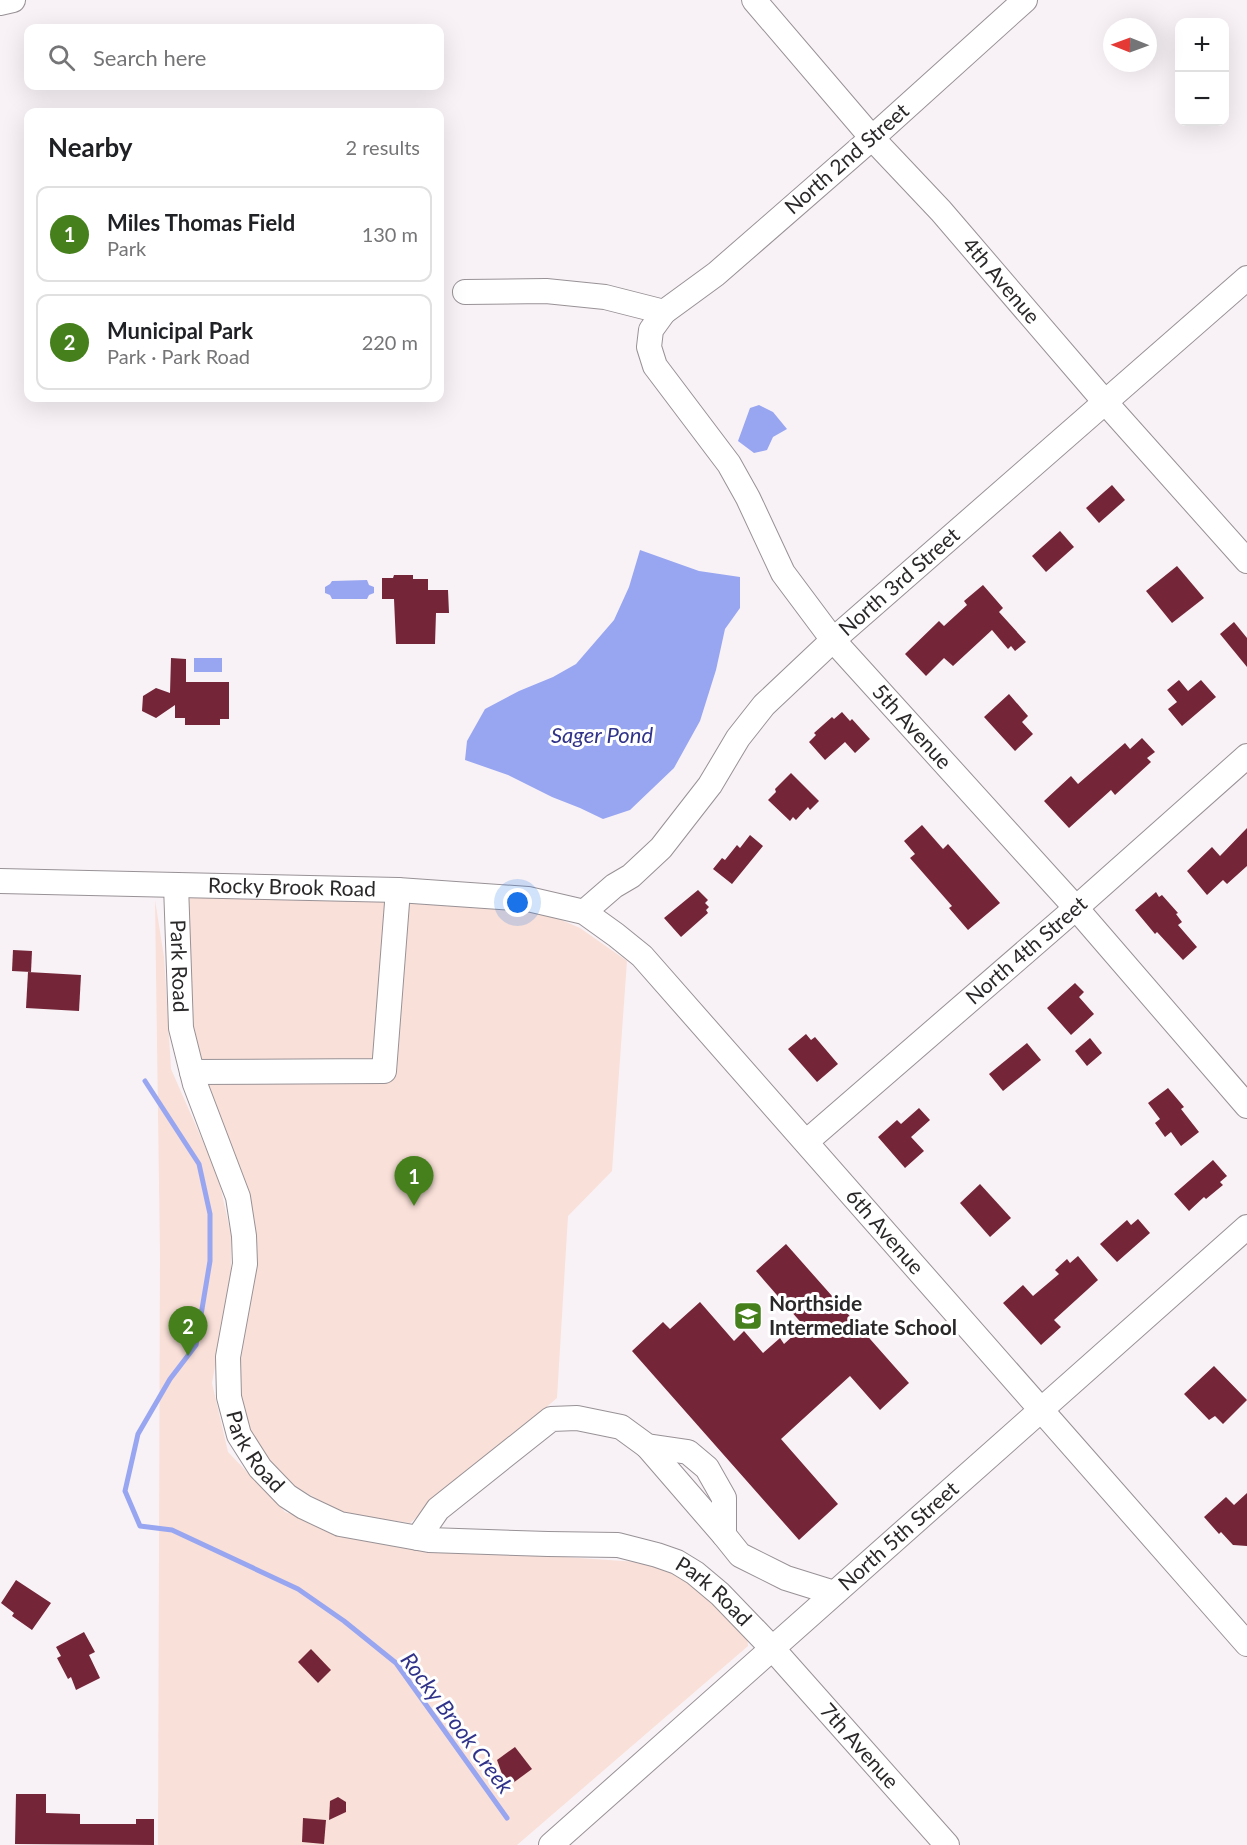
<!DOCTYPE html>
<meta charset="utf-8">
<style>
body{margin:0;font-family:Lato,sans-serif;background:#f2f2f2;color:#202124}
.controls{position:absolute;right:18px;top:18px;display:grid;overflow:hidden;border-radius:12px;box-shadow:0 6px 24px #0002}
.controls button{width:54px;height:54px;display:grid;place-items:center;padding:0;border:0;border-bottom:2px solid #e0e0e0;background:#fff;color:#202124;font:30px sans-serif}
.compass{position:absolute;left:1103px;top:18px;width:54px;height:54px;border-radius:50%;background:#fff;box-shadow:0 6px 24px #0002;rotate:271deg}
.you{position:absolute;left:518px;top:903px;width:21px;height:21px;margin:-15px;border:4px solid #fff;border-radius:50%;background:#1a73e8;box-shadow:0 0 0 9px #1a73e833}
.badge{display:grid;place-items:center;width:39px;height:39px;border-radius:50%;background:#46801c;color:#fff;font-size:20px;font-weight:700}
.pin{position:absolute;translate:-50% -50px;filter:drop-shadow(0 2px 3px #0008)}
.pin::after{content:'';position:absolute;top:32px;width:21px;height:18px;background:inherit;clip-path:polygon(0 0,100% 0,50% 100%)}
.list{margin:0;padding:0;list-style:none}
h2{display:flex;justify-content:space-between;align-items:center;height:78px;margin:0;padding:0 24px;font-size:26px}
h2 small{font-size:20px;font-weight:400;color:#757577}
.list li{display:grid;grid-template-columns:39px 1fr auto;gap:18px;align-items:center;box-sizing:border-box;height:96px;margin:0 12px 12px;padding:0 12px;border:2px solid #e0e0e0;border-radius:12px}
.list b{display:block;font-size:22px;white-space:nowrap}
.list p{margin:0;font-size:20px;white-space:nowrap;color:#757577}
.list em{font-size:20px;font-style:normal;color:#757577}
.icon{flex:none;width:33px;height:33px;fill:none;stroke:currentColor;stroke-width:2;stroke-linecap:round;stroke-linejoin:round}
.map{position:relative;flex:none;width:1247px;height:1845px;overflow:hidden}
.search{position:absolute;background:#fff;box-shadow:0 6px 24px #0002;left:24px;top:24px;width:420px;height:66px;display:flex;align-items:center;gap:15px;box-sizing:border-box;padding:0 21px;border-radius:12px;color:#757577;font-size:22px}
.panel{position:absolute;background:#fff;box-shadow:0 6px 24px #0002;left:24px;top:108px;width:420px;height:294px;border-radius:12px}
.map>svg:first-child{display:block}
</style>
<div class="map">
<svg width="1247" height="1845" viewBox="0 0 1247 1845">
<rect width="100%" height="100%" fill="#f8f2f6"/>
<g fill="#f9e0d8">
<path d="M 188,897 L 486,904 L 538,910 L 580,928 L 627,961 L 612,1171 L 568,1216 L 557,1398 L 410,1523 L 344,1514 L 294,1486 L 260,1452 L 242,1413 L 237,1369 L 256,1263 L 196,1058 L 191,1027 Z"/>
<path d="M 155,900 L 164,957 L 171,1069 L 218,1176 L 231,1235 L 231,1278 L 212,1383 L 228,1452 L 285,1512 L 384,1545 L 638,1562 L 664,1566 L 685,1579 L 722,1610 L 747,1636 L 748,1646 L 517,1845 L 158,1845 L 160,1254 Z"/>
</g>
<g fill="#98a6f1">
<path d="M 759,405 L 773,412 L 787,429 L 773,437 L 767,450 L 754,453 L 738,441 L 750,408 Z"/>
<path d="M 640,550 L 699,571 L 740,577 L 740,608 L 725,629 L 716,670 L 700,721 L 674,768 L 630,810 L 603,819 L 580,808 L 552,797 L 508,775 L 465,760 L 467,741 L 485,709 L 519,691 L 553,677 L 576,664 L 614,620 L 629,587 Z"/>
<path d="M 367,580 L 369,585 L 374,587 L 374,593 L 369,595 L 367,599 L 332,599 L 330,595 L 325,593 L 325,587 L 330,584 L 332,581 Z"/>
<rect x="194" y="658" width="28" height="14"/>
</g>
<g fill="none" stroke-linecap="round" stroke-linejoin="round">
<path stroke="#98a6f1" stroke-width="5" d="M 145,1081 L 199,1164 L 210,1214 L 210,1261 L 196,1345 L 170,1379 L 138,1434 L 125,1491 L 140,1526 L 172,1530 L 298,1589 L 344,1621 L 396,1663 L 507,1818"/>
</g>
<g fill="#742538">
<path d="M 1112,485 L 1125,500 L 1099,523 L 1086,508 Z"/>
<path d="M 1060,531 L 1074,547 L 1046,572 L 1032,556 Z"/>
<path d="M 1177,566 L 1204,598 L 1172,623 L 1146,591 Z"/>
<path d="M 394,575 L 413,575 L 413,579 L 428,579 L 428,590 L 448,590 L 449,613 L 436,613 L 435,644 L 396,644 L 394,599 L 382,599 L 382,578 L 393,578 Z"/>
<path d="M 983,585 L 1003,608 L 999,612 L 1026,642 L 1015,651 L 1011,646 L 1008,649 L 992,630 L 953,666 L 944,658 L 926,676 L 905,654 L 939,621 L 944,626 L 967,605 L 964,601 Z"/>
<path d="M 1234,622 L 1247,638 L 1247,667 L 1220,634 Z"/>
<path d="M 171,658 L 186,659 L 186,682 L 229,682 L 229,719 L 220,719 L 220,725 L 185,725 L 185,718 L 175,718 L 175,705 L 156,718 L 142,711 L 143,696 L 156,688 L 170,693 Z"/>
<path d="M 1179,680 L 1188,691 L 1201,680 L 1216,697 L 1182,726 L 1168,709 L 1177,702 L 1167,690 Z"/>
<path d="M 1009,694 L 1028,716 L 1022,722 L 1033,734 L 1015,751 L 984,717 Z"/>
<path d="M 842,712 L 850,721 L 852,719 L 870,739 L 855,753 L 845,742 L 825,760 L 809,742 L 816,735 L 814,733 L 832,717 L 834,719 Z"/>
<path d="M 1142,738 L 1155,752 L 1147,758 L 1151,762 L 1115,795 L 1111,790 L 1069,828 L 1044,801 L 1071,776 L 1078,784 L 1125,743 L 1130,749 Z"/>
<path d="M 791,773 L 819,801 L 810,810 L 808,807 L 796,820 L 793,817 L 790,821 L 768,800 L 776,792 L 775,789 Z"/>
<path d="M 922,825 L 943,849 L 948,844 L 1000,903 L 968,930 L 949,908 L 952,906 L 910,858 L 915,854 L 904,841 Z"/>
<path d="M 1247,828 L 1247,866 L 1227,884 L 1223,880 L 1207,895 L 1187,871 L 1212,847 L 1220,856 Z"/>
<path d="M 750,835 L 763,846 L 732,884 L 713,869 L 722,858 L 725,860 L 737,845 L 740,848 Z"/>
<path d="M 698,890 L 708,900 L 705,903 L 709,907 L 706,910 L 708,913 L 681,937 L 664,918 Z"/>
<path d="M 1156,892 L 1159,897 L 1162,895 L 1178,913 L 1176,914 L 1182,922 L 1178,925 L 1197,947 L 1183,960 L 1157,932 L 1155,934 L 1135,910 Z"/>
<path d="M 13,950 L 32,951 L 31,972 L 12,971 Z"/>
<path d="M 28,972 L 81,975 L 79,1011 L 26,1008 Z"/>
<path d="M 1075,983 L 1084,992 L 1079,997 L 1094,1014 L 1071,1035 L 1047,1008 Z"/>
<path d="M 806,1034 L 811,1040 L 815,1037 L 838,1064 L 817,1082 L 788,1049 Z"/>
<path d="M 1090,1038 L 1102,1053 L 1087,1066 L 1075,1051 Z"/>
<path d="M 1027,1043 L 1041,1060 L 1003,1091 L 989,1074 Z"/>
<path d="M 1168,1088 L 1184,1107 L 1181,1109 L 1199,1132 L 1181,1146 L 1171,1132 L 1165,1137 L 1155,1123 L 1160,1119 L 1148,1103 Z"/>
<path d="M 919,1108 L 930,1120 L 911,1137 L 924,1151 L 905,1168 L 878,1137 L 897,1120 L 901,1124 Z"/>
<path d="M 1213,1160 L 1227,1176 L 1220,1182 L 1223,1185 L 1206,1199 L 1204,1197 L 1189,1211 L 1174,1194 Z"/>
<path d="M 980,1184 L 1011,1218 L 990,1237 L 960,1203 Z"/>
<path d="M 1138,1219 L 1150,1233 L 1117,1262 L 1100,1244 L 1127,1220 L 1131,1225 Z"/>
<path d="M 786,1244 L 909,1383 L 880,1410 L 850,1376 L 781,1439 L 838,1504 L 799,1540 L 632,1351 L 663,1322 L 670,1329 L 700,1302 L 734,1341 L 744,1331 L 763,1353 L 780,1338 L 784,1344 L 804,1326 L 756,1271 Z"/>
<path d="M 1078,1256 L 1098,1280 L 1054,1320 L 1061,1327 L 1041,1345 L 1003,1303 L 1023,1285 L 1033,1296 L 1059,1274 L 1055,1270 L 1067,1259 L 1070,1263 Z"/>
<path d="M 1214,1366 L 1247,1400 L 1223,1424 L 1215,1416 L 1209,1420 L 1184,1394 Z"/>
<path d="M 1247,1493 L 1247,1546 L 1233,1545 L 1221,1532 L 1219,1534 L 1204,1517 L 1226,1497 L 1234,1505 Z"/>
<path d="M 16,1580 L 51,1603 L 32,1630 L 12,1616 L 14,1613 L 1,1603 Z"/>
<path d="M 84,1632 L 95,1652 L 89,1655 L 100,1678 L 76,1690 L 71,1677 L 68,1679 L 57,1658 L 61,1656 L 56,1647 Z"/>
<path d="M 311,1649 L 331,1670 L 318,1683 L 298,1662 Z"/>
<path d="M 515,1747 L 532,1769 L 513,1783 L 502,1774 L 497,1760 Z"/>
<path d="M 16,1794 L 46,1794 L 46,1813 L 80,1814 L 80,1824 L 136,1824 L 136,1819 L 154,1819 L 154,1845 L 15,1844 Z"/>
<path d="M 338,1797 L 346,1802 L 346,1812 L 329,1820 L 330,1801 Z"/>
<path d="M 303,1818 L 326,1820 L 324,1844 L 302,1842 Z"/>
</g>
<g fill="none" stroke-linecap="round" stroke-linejoin="round">
<g stroke="#989196" stroke-width="26">
<g id="minor">
<path id="s1" d="M 754,0 L 872,138 L 941,211 L 1105,402 L 1247,561"/>
<path id="s2" d="M 1025,0 L 872,138 L 716,274 L 664,312 L 651,330 L 649,347 L 655,366 L 729,464 L 748,498 L 783,573 L 833,640 L 1076,908 L 1247,1106"/>
<path d="M 0,3 L 13,0"/>
<path d="M 465,292 L 546,291 L 605,297 L 664,312"/>
<path id="s3" d="M 0,881 L 398,890 L 528,899 L 584,912 L 616,935 L 642,956 L 1247,1644"/>
<path id="s4" d="M 176,885 L 181,1028 L 195,1084 L 238,1197 L 244,1236 L 245,1264 L 228,1357 L 229,1397 L 239,1435 L 260,1468 L 287,1496 L 304,1507 L 340,1524 L 429,1540 L 548,1544 L 618,1545 L 657,1555 L 677,1562 L 695,1573 L 720,1594 L 772,1648 L 947,1845"/>
<path id="s5" d="M 584,912 L 614,886 L 631,876 L 661,848 L 710,785 L 738,738 L 764,705 L 833,640 L 1247,278"/>
<path d="M 192,1072 L 384,1071 L 398,890"/>
<path id="s6" d="M 806,1142 L 1076,908 L 1247,756"/>
<path d="M 647,1446 L 724,1535"/>
<path d="M 418,1538 L 438,1509 L 551,1419 L 577,1418 L 621,1427 L 647,1446 L 688,1452 L 707,1468 L 724,1498 L 724,1535 L 740,1555 L 786,1578 L 834,1593"/>
<path id="s7" d="M 551,1845 L 1247,1227"/>
</g>
</g>
<use href="#minor" stroke="#fff" stroke-width="24"/>
</g>
<defs>
<g id="school-square" transform="scale(1.5)"><rect x="-9" y="-9" width="18" height="18" rx="4" fill="#46801c" stroke="#fff"/><path d="M0-5L7-2L0 1L-7-2ZM-4 1L0 2.5L4 1V4Q0 6-4 4Z" fill="#fff"/></g>
</defs>
<g fill-rule="evenodd">
<use href="#school-square" x="748" y="1316"/>
</g>
<g text-anchor="middle" stroke-width="6" stroke-linejoin="round" paint-order="stroke">
<g font-size="21" fill="#2a2829" stroke="#fff">
<text transform="translate(847 159) rotate(-41)" y="7">North 2nd Street</text>
<text dy="7" stroke="none"><textPath href="#s1" startOffset="374">4th Avenue</textPath></text>
<text dy="7" stroke="none"><textPath href="#s5" startOffset="460">North 3rd Street</textPath></text>
<text dy="7" stroke="none"><textPath href="#s2" startOffset="982">5th Avenue</textPath></text>
<text dy="7" stroke="none"><textPath href="#s3" startOffset="292">Rocky Brook Road</textPath></text>
<text dy="7" stroke="none"><textPath href="#s6" startOffset="292">North 4th Street</textPath></text>
<text dy="7" stroke="none"><textPath href="#s4" startOffset="81">Park Road</textPath></text>
<text dy="7" stroke="none"><textPath href="#s3" startOffset="1026">6th Avenue</textPath></text>
<text dy="7" stroke="none"><textPath href="#s4" startOffset="585">Park Road</textPath></text>
<text dy="7" stroke="none"><textPath href="#s7" startOffset="465">North 5th Street</textPath></text>
<text dy="7" stroke="none"><textPath href="#s4" startOffset="1089">Park Road</textPath></text>
<text dy="7" stroke="none"><textPath href="#s4" startOffset="1302">7th Avenue</textPath></text>
</g>
<g font-size="21" font-weight="bold" fill="#2a2829" stroke="#fff" text-anchor="start">
<text x="769" y="1311">Northside<tspan x="769" dy="24">Intermediate School</tspan></text>
</g>
<g font-size="22" font-style="italic" fill="#303389" stroke="#fff">
<text x="602" y="743">Sager Pond</text>
<text transform="translate(457 1723) rotate(53)" y="8">Rocky Brook Creek</text>
</g>
</g>
</svg>
<div class="controls">
<button>+</button>
<button>−</button>
</div>
<svg class="compass" viewBox="-18 -18 36 36"><path d="M0-13l5 13h-10z" fill="#e53935"/><path d="M0 13l5-13h-10z" fill="#757577"/></svg>
<div class="you"></div>
<div class="pin badge" style="left:414px;top:1206px">1</div>
<div class="pin badge" style="left:188px;top:1356px">2</div>
<div class="search"><svg class="icon" aria-label="search" viewBox="0 0 24 24"><circle cx="10" cy="10" r="6"/><path d="M15 15l6 6"/></svg>Search here</div>
<section class="panel">
<h2>Nearby<small>2 results</small></h2>
<ul class="list">
<li><span class="badge">1</span><div><b>Miles Thomas Field</b><p>Park</p></div><em>130 m</em></li>
<li><span class="badge">2</span><div><b>Municipal Park</b><p>Park · Park Road</p></div><em>220 m</em></li>
</ul>
</section>
</div>
